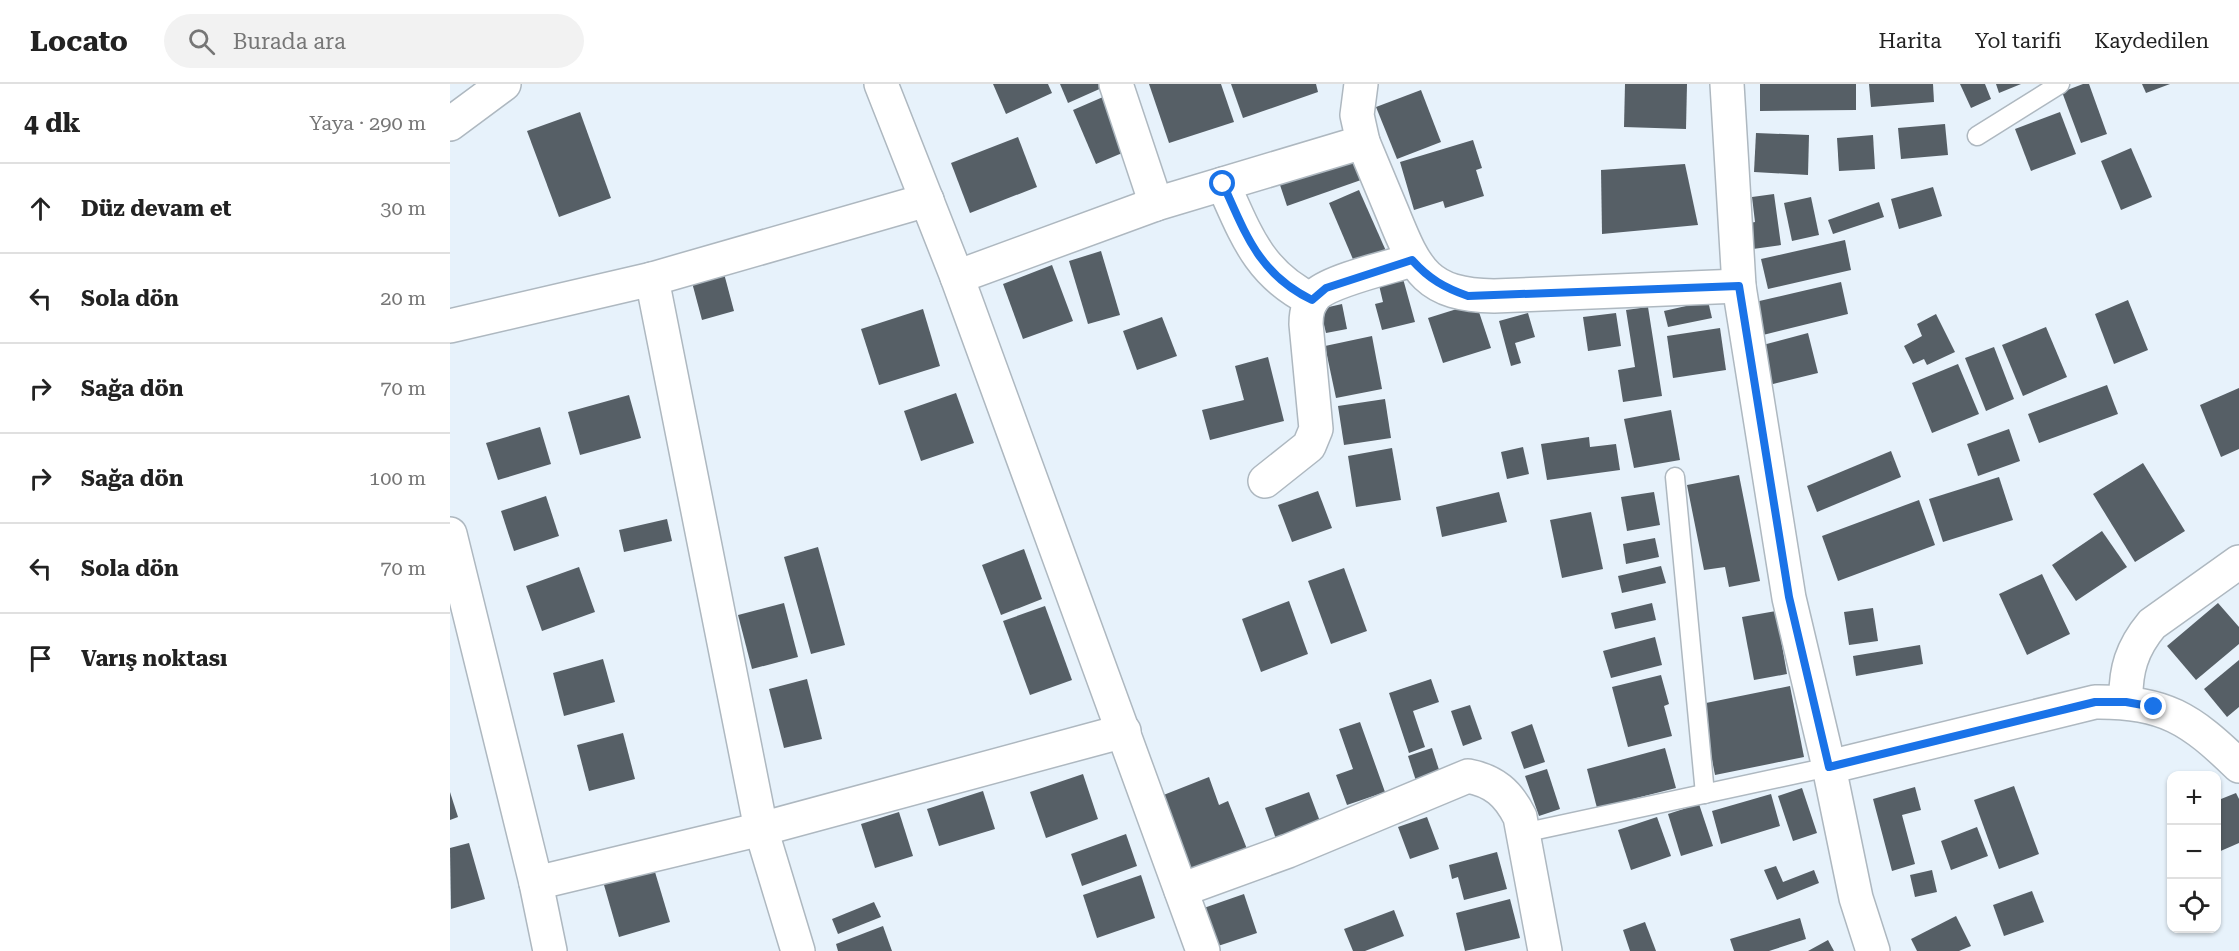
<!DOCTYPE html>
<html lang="tr">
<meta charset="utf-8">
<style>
body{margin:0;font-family:"Roboto Serif",serif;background:#f2f2f2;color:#222}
.controls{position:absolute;right:18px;bottom:18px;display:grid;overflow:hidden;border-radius:12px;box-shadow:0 2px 4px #0004}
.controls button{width:54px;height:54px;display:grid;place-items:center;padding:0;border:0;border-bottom:2px solid #e0e0e0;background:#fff;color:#222;font:30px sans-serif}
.stop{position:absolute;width:18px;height:18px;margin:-14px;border:4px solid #1a73e8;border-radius:50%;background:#fff}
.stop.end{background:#1a73e8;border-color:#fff;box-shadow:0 2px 6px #0008}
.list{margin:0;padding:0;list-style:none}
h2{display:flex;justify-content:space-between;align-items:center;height:78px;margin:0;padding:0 24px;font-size:26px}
h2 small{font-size:20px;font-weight:400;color:#767676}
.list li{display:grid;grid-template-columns:39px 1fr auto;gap:18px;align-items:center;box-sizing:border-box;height:90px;padding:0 24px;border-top:2px solid #e0e0e0}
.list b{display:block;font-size:22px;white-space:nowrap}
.list em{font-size:20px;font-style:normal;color:#767676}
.icon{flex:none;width:33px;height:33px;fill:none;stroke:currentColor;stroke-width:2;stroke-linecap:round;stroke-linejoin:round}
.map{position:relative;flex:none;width:1789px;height:867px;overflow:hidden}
header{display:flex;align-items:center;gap:36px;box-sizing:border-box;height:84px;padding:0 30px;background:#fff;border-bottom:2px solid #e0e0e0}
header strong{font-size:28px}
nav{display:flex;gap:33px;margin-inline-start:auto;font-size:21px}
.search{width:420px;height:54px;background:#f2f2f2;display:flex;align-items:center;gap:15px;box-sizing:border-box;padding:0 21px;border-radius:33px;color:#767676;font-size:22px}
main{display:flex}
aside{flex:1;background:#fff}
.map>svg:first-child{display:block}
</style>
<header>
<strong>Locato</strong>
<div class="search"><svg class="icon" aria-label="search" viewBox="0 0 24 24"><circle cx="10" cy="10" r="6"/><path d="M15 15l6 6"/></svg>Burada ara</div>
<nav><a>Harita</a><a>Yol tarifi</a><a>Kaydedilen</a></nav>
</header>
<main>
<aside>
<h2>4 dk<small>Yaya · 290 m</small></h2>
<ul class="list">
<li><svg class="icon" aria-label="ahead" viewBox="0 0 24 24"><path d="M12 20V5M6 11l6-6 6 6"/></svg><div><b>Düz devam et</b></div><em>30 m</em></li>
<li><svg class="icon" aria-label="left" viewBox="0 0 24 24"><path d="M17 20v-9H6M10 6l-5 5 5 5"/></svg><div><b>Sola dön</b></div><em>20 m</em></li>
<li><svg class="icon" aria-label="right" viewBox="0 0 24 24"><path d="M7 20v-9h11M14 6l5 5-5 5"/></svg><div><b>Sağa dön</b></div><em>70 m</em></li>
<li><svg class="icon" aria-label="right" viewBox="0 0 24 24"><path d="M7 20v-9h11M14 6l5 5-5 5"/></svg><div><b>Sağa dön</b></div><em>100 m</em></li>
<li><svg class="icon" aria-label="left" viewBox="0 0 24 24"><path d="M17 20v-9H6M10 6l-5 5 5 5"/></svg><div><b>Sola dön</b></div><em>70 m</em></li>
<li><svg class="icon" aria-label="arrive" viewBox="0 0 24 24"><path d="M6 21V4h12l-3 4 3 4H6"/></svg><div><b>Varış noktası</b></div></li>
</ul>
</aside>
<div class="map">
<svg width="1789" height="867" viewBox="0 0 1789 867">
<rect width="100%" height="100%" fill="#e7f2fb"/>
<g fill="#565f66">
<path d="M 543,0 L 598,0 L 602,9 L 556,30 Z"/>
<path d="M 610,0 L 653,0 L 654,3 L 618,19 Z"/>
<path d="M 699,0 L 771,0 L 784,38 L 719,59 Z"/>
<path d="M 781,0 L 866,0 L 868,8 L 793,34 Z"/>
<path d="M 1175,0 L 1237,0 L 1236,45 L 1174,43 Z"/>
<path d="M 1310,0 L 1406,0 L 1406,26 L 1310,27 Z"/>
<path d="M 1419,0 L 1483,0 L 1484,18 L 1421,23 Z"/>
<path d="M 1510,0 L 1535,0 L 1541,15 L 1521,24 Z"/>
<path d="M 1546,0 L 1571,0 L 1549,9 Z"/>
<path d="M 1633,0 L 1639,0 L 1657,50 L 1631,59 L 1612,8 Z"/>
<path d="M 1692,0 L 1720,0 L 1696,9 Z"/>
<path d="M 971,6 L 991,58 L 947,75 L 926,23 Z"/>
<path d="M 653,13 L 677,67 L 646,80 L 623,26 Z"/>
<path d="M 130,28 L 161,114 L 109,133 L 77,47 Z"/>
<path d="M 1610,28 L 1626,70 L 1581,87 L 1565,45 Z"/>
<path d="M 1495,40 L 1498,71 L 1451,75 L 1448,44 Z"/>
<path d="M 1306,49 L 1359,51 L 1358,91 L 1304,88 Z"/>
<path d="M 1423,51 L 1425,85 L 1389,87 L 1387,54 Z"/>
<path d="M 568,53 L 587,103 L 520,129 L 501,79 Z"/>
<path d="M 1023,56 L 1032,84 L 1026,86 L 1034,112 L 995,124 L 993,117 L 964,126 L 950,78 Z"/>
<path d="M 1681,64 L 1702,113 L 1671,126 L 1651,77 Z"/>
<path d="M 903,74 L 911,96 L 837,122 L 830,101 Z"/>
<path d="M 1235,80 L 1248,141 L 1152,150 L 1151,86 Z"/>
<path d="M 1483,103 L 1492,132 L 1449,145 L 1441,115 Z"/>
<path d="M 909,106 L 936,167 L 905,180 L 879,119 Z"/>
<path d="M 1324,110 L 1331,161 L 1303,165 L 1300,139 L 1305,138 L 1302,113 Z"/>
<path d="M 1361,113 L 1369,151 L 1342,157 L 1334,119 Z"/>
<path d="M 1429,118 L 1434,133 L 1383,150 L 1378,136 Z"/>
<path d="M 1395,156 L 1401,186 L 1318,205 L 1311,175 Z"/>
<path d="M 651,167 L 670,231 L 638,240 L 619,177 Z"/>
<path d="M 602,181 L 623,237 L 573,255 L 553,200 Z"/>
<path d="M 272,182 L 284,227 L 252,236 L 240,191 Z"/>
<path d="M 952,191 L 965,238 L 932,246 L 925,220 L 933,218 L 928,197 Z"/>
<path d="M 1391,198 L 1398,230 L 1313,251 L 1305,218 Z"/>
<path d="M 1678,216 L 1698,266 L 1664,280 L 1645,230 Z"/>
<path d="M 1258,217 L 1262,234 L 1218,243 L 1214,227 Z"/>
<path d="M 1026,219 L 1041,264 L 993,279 L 978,234 Z"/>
<path d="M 892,220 L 897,245 L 876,249 L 870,225 Z"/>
<path d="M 1198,223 L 1212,312 L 1173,318 L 1168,286 L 1185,283 L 1176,226 Z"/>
<path d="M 473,225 L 490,282 L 429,301 L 411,245 Z"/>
<path d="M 1078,229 L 1085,253 L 1065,259 L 1071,279 L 1061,282 L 1049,237 Z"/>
<path d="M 1166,229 L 1171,262 L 1138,267 L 1133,233 Z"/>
<path d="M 1486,230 L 1505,268 L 1477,281 L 1474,275 L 1463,280 L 1454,262 L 1472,252 L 1467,240 Z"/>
<path d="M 712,233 L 727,272 L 687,286 L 673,247 Z"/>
<path d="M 1596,243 L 1617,293 L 1573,312 L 1552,261 Z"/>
<path d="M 1270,244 L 1276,286 L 1223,294 L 1217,252 Z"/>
<path d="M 1358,249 L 1368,289 L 1319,301 L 1309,262 Z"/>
<path d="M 922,252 L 932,305 L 886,314 L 875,262 Z"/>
<path d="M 1544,263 L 1564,315 L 1536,327 L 1515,274 Z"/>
<path d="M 818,273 L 834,337 L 760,356 L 752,326 L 794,316 L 785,282 Z"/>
<path d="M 1508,280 L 1529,330 L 1482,349 L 1462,299 Z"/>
<path d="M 1657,301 L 1668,330 L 1589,359 L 1578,330 Z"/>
<path d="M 1789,304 L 1789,365 L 1771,373 L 1750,321 Z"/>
<path d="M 506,309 L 524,359 L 471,377 L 454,327 Z"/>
<path d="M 179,311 L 191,354 L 130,371 L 118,328 Z"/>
<path d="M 935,315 L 941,354 L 894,361 L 888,322 Z"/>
<path d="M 1221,326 L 1230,376 L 1184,384 L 1174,335 Z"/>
<path d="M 90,343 L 101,380 L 48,396 L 36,359 Z"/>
<path d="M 1559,345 L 1570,377 L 1528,392 L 1517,360 Z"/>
<path d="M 1139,353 L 1140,363 L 1166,360 L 1170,386 L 1097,396 L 1091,360 Z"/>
<path d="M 1073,363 L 1079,390 L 1057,395 L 1051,368 Z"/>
<path d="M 942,364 L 951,416 L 906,423 L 898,372 Z"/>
<path d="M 1441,367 L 1451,393 L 1367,428 L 1357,402 Z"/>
<path d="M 1693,379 L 1735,447 L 1685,478 L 1643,410 Z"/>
<path d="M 1289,391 L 1310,497 L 1279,503 L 1275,483 L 1254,486 L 1237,401 Z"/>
<path d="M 1549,393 L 1563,436 L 1493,458 L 1479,415 Z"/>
<path d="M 868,407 L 882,444 L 842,458 L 828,421 Z"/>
<path d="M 1049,408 L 1057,438 L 992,453 L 986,423 Z"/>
<path d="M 1204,408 L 1210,441 L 1177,447 L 1171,413 Z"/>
<path d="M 96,412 L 109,452 L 64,467 L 51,427 Z"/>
<path d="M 1469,416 L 1485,461 L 1388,497 L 1372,452 Z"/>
<path d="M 1141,428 L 1153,485 L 1112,494 L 1100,436 Z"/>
<path d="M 217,435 L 222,457 L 174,468 L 169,446 Z"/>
<path d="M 1652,447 L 1677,483 L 1626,517 L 1602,481 Z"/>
<path d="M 1205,454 L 1209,473 L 1176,480 L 1173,460 Z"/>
<path d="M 368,463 L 395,561 L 361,570 L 334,473 Z"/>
<path d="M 574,465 L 592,515 L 551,531 L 532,481 Z"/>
<path d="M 1211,482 L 1216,499 L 1172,509 L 1168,492 Z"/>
<path d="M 129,483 L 145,528 L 92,547 L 76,502 Z"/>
<path d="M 894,484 L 917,547 L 881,560 L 858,497 Z"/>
<path d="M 1592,490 L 1620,550 L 1577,571 L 1549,510 Z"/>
<path d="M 839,517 L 858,570 L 811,588 L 792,535 Z"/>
<path d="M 334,519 L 348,573 L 302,585 L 288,531 Z"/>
<path d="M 1202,519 L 1206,536 L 1165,545 L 1161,529 Z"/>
<path d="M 1768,519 L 1789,543 L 1789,560 L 1746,596 L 1717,562 Z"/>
<path d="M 595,522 L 622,596 L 580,611 L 553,537 Z"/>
<path d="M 1423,524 L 1428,557 L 1399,561 L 1394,528 Z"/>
<path d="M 1326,527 L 1337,590 L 1304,596 L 1292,533 Z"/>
<path d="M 1205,553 L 1212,581 L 1161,594 L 1153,567 Z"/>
<path d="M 1470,561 L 1473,580 L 1406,592 L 1403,572 Z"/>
<path d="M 153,575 L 165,618 L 114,632 L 103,589 Z"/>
<path d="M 1789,576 L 1789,623 L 1777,633 L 1754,605 Z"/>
<path d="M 1211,591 L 1219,620 L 1214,622 L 1222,652 L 1178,663 L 1162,603 Z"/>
<path d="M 357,595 L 372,655 L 334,664 L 319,605 Z"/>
<path d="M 981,595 L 989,618 L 963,627 L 975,663 L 959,669 L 939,609 Z"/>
<path d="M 1340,602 L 1354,673 L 1265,691 L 1251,620 Z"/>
<path d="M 1020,621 L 1032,655 L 1013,662 L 1001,627 Z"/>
<path d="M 910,638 L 935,708 L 897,721 L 886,691 L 903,685 L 889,645 Z"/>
<path d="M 1082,640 L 1095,678 L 1074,685 L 1061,648 Z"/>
<path d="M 173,649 L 185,695 L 139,707 L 127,661 Z"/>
<path d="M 982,664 L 991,692 L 967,700 L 958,672 Z"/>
<path d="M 1215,664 L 1226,704 L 1147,724 L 1137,685 Z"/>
<path d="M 1097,685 L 1110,725 L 1089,732 L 1075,692 Z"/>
<path d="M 633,690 L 648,735 L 596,754 L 580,708 Z"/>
<path d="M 759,693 L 769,721 L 778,717 L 799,770 L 744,792 L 711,712 Z"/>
<path d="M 1564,702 L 1589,770 L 1549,785 L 1524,716 Z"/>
<path d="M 1465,703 L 1471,726 L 1452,731 L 1465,780 L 1442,787 L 1423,715 Z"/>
<path d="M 1352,704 L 1367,749 L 1343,757 L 1328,712 Z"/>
<path d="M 533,707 L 545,745 L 489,762 L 477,725 Z"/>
<path d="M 0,708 L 8,733 L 0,736 Z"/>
<path d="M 859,708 L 871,740 L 826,755 L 815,724 Z"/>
<path d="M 1786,709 L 1789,715 L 1789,759 L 1766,769 L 1766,717 Z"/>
<path d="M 1321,710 L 1330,742 L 1271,760 L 1262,727 Z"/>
<path d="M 1249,720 L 1263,762 L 1231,772 L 1218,730 Z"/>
<path d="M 449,728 L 463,772 L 425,784 L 411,740 Z"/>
<path d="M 977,733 L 989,765 L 960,775 L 948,743 Z"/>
<path d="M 1207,733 L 1221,772 L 1181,786 L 1168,746 Z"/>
<path d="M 1527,743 L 1538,772 L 1501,786 L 1491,757 Z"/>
<path d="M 676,750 L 687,782 L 632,802 L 621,770 Z"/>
<path d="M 19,759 L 35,815 L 1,825 L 0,764 Z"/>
<path d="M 1047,768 L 1057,805 L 1014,816 L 1008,793 L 1002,795 L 999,781 Z"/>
<path d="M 202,778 L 220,838 L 169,853 L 152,794 Z"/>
<path d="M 1326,782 L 1333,798 L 1364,786 L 1369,799 L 1327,816 L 1314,786 Z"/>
<path d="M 1482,786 L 1487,808 L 1465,813 L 1460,791 Z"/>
<path d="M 691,791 L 705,834 L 647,854 L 633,811 Z"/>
<path d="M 1582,807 L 1594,838 L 1554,852 L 1543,821 Z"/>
<path d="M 794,810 L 807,849 L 762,864 L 748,826 Z"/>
<path d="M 1060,815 L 1070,854 L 1015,867 L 1006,829 Z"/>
<path d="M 424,818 L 431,833 L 388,850 L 382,835 Z"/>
<path d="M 944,826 L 954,852 L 915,867 L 903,867 L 894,845 Z"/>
<path d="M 1506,832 L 1521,862 L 1509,867 L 1467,867 L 1461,855 Z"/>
<path d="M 1350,834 L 1356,855 L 1319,867 L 1284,867 L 1280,855 Z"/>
<path d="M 1195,838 L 1206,867 L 1180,867 L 1173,846 Z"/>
<path d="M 433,842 L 442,867 L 388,867 L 386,860 Z"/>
<path d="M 1378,856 L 1384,867 L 1358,867 Z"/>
</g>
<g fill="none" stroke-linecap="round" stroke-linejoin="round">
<g stroke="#aeb8c0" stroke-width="21">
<g id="service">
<path d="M 1527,52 L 1610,0"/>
<path d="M 1225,393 L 1255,710"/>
<path d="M 1073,749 L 1379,683"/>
</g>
</g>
<g stroke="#aeb8c0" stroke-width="36">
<g id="minor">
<path d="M 431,0 L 507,193 L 753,867"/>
<path d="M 666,0 L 706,120"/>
<path d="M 913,58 C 923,82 933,106 943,130 C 966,187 977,211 1044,212 L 1289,202"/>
<path d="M 773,100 C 796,151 809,190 862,216"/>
<path d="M 507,193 L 706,120 L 913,58 L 907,31 L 911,0"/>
<path d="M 202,195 L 311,745 L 348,867"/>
<path d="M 0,242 L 202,195 L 477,116"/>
<path d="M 815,397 L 859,362 L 866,345 L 856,240 C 856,229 858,218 867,210 C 883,196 940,183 962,176"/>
<path d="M 1676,618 C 1675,586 1682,564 1702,540 L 1789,478"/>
<path d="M 1379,683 L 1645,618 C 1714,617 1741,635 1789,682"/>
<path d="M 86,799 L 311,745 L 674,647"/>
<path d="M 731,806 L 838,767 L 1018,692 C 1044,697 1058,709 1070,733 L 1095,867"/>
</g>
</g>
<g stroke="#aeb8c0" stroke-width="36">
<g id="tertiary">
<path d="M 1277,0 L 1289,202 L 1339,514 L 1379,683 L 1406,814 L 1423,867"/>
<path d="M 0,40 L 54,0"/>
<path d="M 0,450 L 86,799 L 100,867"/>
</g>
</g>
<use href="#service" stroke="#fff" stroke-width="18"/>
<use href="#minor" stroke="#fff" stroke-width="33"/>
<use href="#tertiary" stroke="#fff" stroke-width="33"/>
</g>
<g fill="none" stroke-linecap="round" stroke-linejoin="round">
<path stroke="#1a73e8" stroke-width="8" d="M 773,100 C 796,151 809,190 862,216 L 876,204 L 962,176 C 979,195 995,204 1018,212 L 1289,202 L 1339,513 L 1379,683 L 1645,618 L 1676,618 L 1704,623"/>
</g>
</svg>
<div class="controls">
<button>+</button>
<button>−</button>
<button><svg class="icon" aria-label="locate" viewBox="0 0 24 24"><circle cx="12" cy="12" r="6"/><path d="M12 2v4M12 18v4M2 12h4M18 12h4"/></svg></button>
</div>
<div class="stop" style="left:773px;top:100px"></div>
<div class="stop end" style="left:1704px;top:623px"></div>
</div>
</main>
